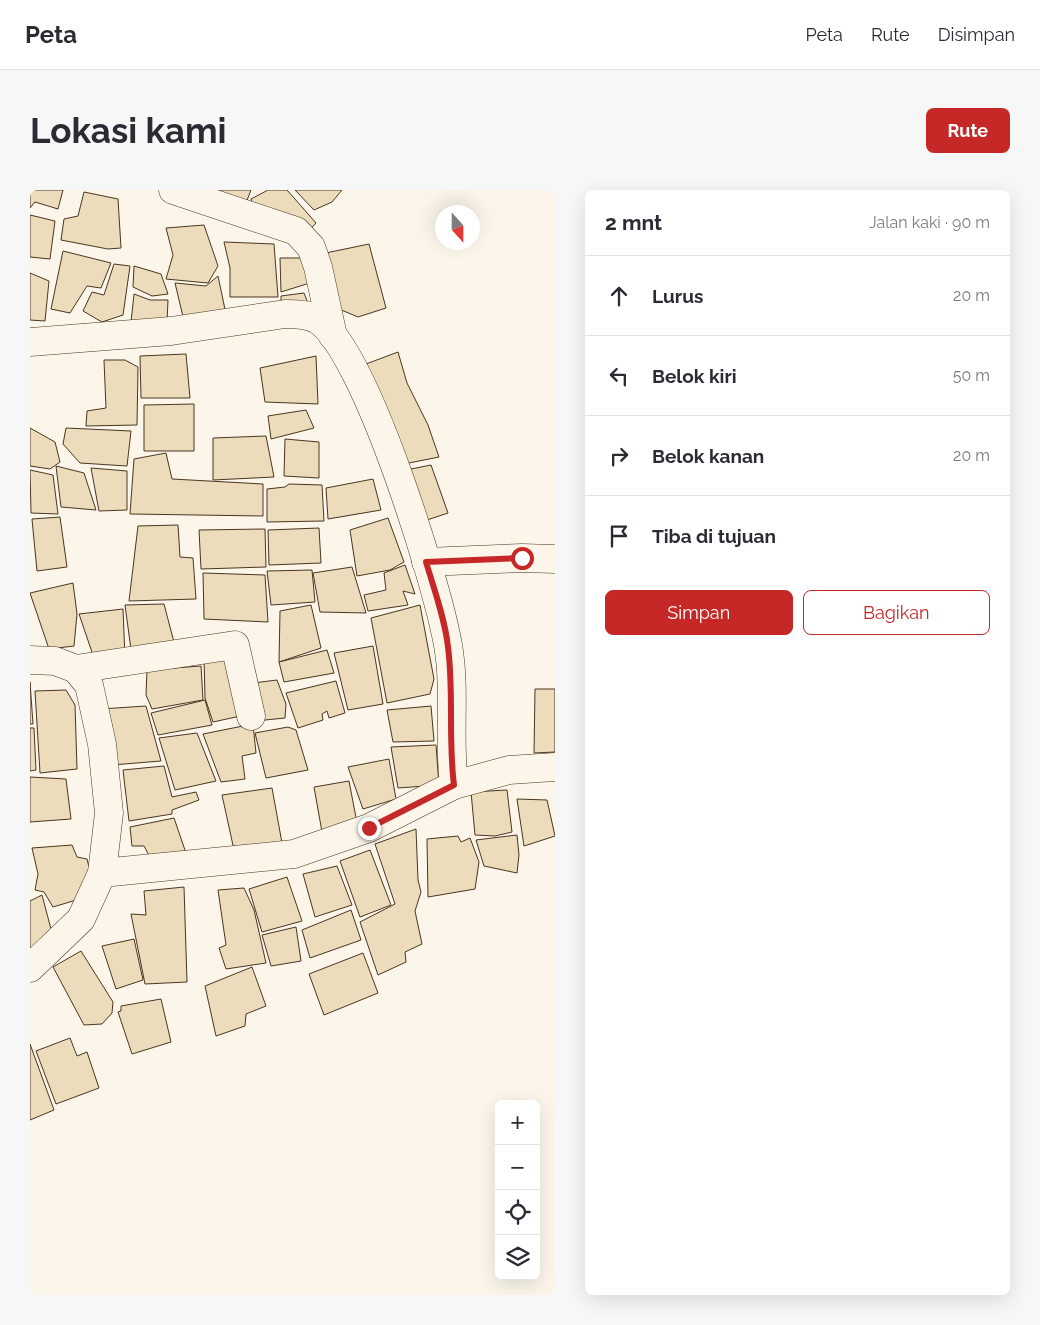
<!DOCTYPE html>
<html lang="id">
<meta charset="utf-8">
<style>
body{margin:0;font-family:Raleway,sans-serif;background:#f7f7f7;color:#2b2b33}
.controls{position:absolute;right:15px;bottom:15px;display:grid;overflow:hidden;border-radius:8px;box-shadow:0 5px 20px #0002}
.controls button{width:45px;height:45px;display:grid;place-items:center;padding:0;border:0;border-bottom:1px solid #e1e1e2;background:#fff;color:#2b2b33;font:25px sans-serif}
.compass{position:absolute;left:405px;top:15px;width:45px;height:45px;border-radius:50%;background:#fff;box-shadow:0 5px 20px #0002;rotate:159deg}
.stop{position:absolute;width:15px;height:15px;margin:-11px;border:4px solid #c62828;border-radius:50%;background:#fff}
.stop.end{background:#c62828;border-color:#fff;box-shadow:0 1px 5px #0008}
.list{margin:0;padding:0;list-style:none}
h2{display:flex;justify-content:space-between;align-items:center;height:65px;margin:0;padding:0 20px;font-size:21px}
h2 small{font-size:16px;font-weight:400;color:#7c7c81}
.list li{display:grid;grid-template-columns:32px 1fr auto;gap:15px;align-items:center;box-sizing:border-box;height:80px;padding:0 20px;border-top:1px solid #e1e1e2}
.list b{display:block;font-size:19px;white-space:nowrap}
.list em{font-size:16px;font-style:normal;color:#7c7c81}
.actions{display:flex;gap:10px;padding:15px 20px}
.actions a{flex:1;padding:11px 0;border:1px solid #c62828;border-radius:8px;text-align:center;font-size:18px;color:#c62828}
.actions .main{background:#c62828;color:#fff}
.icon{flex:none;width:28px;height:28px;fill:none;stroke:currentColor;stroke-width:2;stroke-linecap:round;stroke-linejoin:round}
.map{position:relative;flex:none;width:525px;height:1105px;overflow:hidden;border-radius:8px}
header{display:flex;align-items:center;gap:30px;box-sizing:border-box;height:70px;padding:0 25px;background:#fff;border-bottom:1px solid #e1e1e2}
header strong{font-size:24px}
nav{display:flex;gap:28px;margin-inline-start:auto;font-size:18px}
.intro{display:flex;align-items:center;justify-content:space-between;box-sizing:border-box;height:120px;padding:0 30px}
h1{margin:0;font-size:35px}
.button{padding:12px 22px;border-radius:8px;background:#c62828;color:#fff;font-size:18px;font-weight:700}
main{display:flex;gap:30px;padding:0 30px}
aside{flex:1;background:#fff;border-radius:8px;box-shadow:0 5px 20px #0002}
.map>svg:first-child{display:block}
</style>
<header>
<strong>Peta</strong>
<nav><a>Peta</a><a>Rute</a><a>Disimpan</a></nav>
</header>
<div class="intro"><h1>Lokasi kami</h1><a class="button">Rute</a></div>
<main>
<div class="map">
<svg width="525" height="1105" viewBox="0 0 525 1105">
<rect width="100%" height="100%" fill="#fbf6e9"/>
<g fill="#ecdcbc" stroke="#4a3520">
<path d="M 0,0 L 33,0 L 28,19 L 5,12 L 0,18 Z"/>
<path d="M 159,0 L 221,0 L 214,18 Z"/>
<path d="M 238,0 L 257,0 L 286,33 L 275,45 L 224,22 L 221,9 Z"/>
<path d="M 265,0 L 312,0 L 302,12 L 284,20 Z"/>
<path d="M 54,2 L 88,9 L 91,58 L 78,59 L 31,50 L 34,29 L 48,26 Z"/>
<path d="M 0,25 L 25,31 L 20,69 L 0,67 Z"/>
<path d="M 174,35 L 188,76 L 178,93 L 136,89 L 143,65 L 136,38 Z"/>
<path d="M 194,52 L 244,54 L 248,107 L 200,107 L 200,78 Z"/>
<path d="M 339,54 L 356,118 L 328,127 L 309,119 L 291,64 Z"/>
<path d="M 33,61 L 81,73 L 71,98 L 57,96 L 40,123 L 21,119 Z"/>
<path d="M 250,68 L 273,68 L 283,92 L 251,102 Z"/>
<path d="M 84,74 L 100,76 L 93,125 L 72,132 L 53,121 L 62,102 L 74,105 Z"/>
<path d="M 104,76 L 131,84 L 138,104 L 122,106 L 103,97 Z"/>
<path d="M 0,83 L 19,91 L 15,131 L 0,130 Z"/>
<path d="M 188,86 L 197,129 L 155,135 L 145,93 L 176,96 Z"/>
<path d="M 274,103 L 281,121 L 251,121 L 251,106 Z"/>
<path d="M 104,104 L 120,110 L 138,110 L 137,132 L 101,132 Z"/>
<path d="M 368,162 L 377,193 L 398,235 L 409,267 L 369,275 L 328,177 Z"/>
<path d="M 156,164 L 160,208 L 111,208 L 110,166 Z"/>
<path d="M 286,166 L 288,214 L 235,212 L 230,178 Z"/>
<path d="M 74,170 L 95,170 L 108,177 L 107,235 L 56,236 L 57,221 L 76,218 Z"/>
<path d="M 164,214 L 164,261 L 114,261 L 114,215 Z"/>
<path d="M 276,220 L 284,238 L 241,249 L 238,226 Z"/>
<path d="M 0,238 L 25,252 L 30,272 L 20,279 L 0,276 Z"/>
<path d="M 36,238 L 101,241 L 97,276 L 50,273 L 33,254 Z"/>
<path d="M 236,246 L 244,287 L 183,290 L 183,248 Z"/>
<path d="M 255,249 L 289,252 L 289,288 L 254,286 Z"/>
<path d="M 136,263 L 142,289 L 233,294 L 233,326 L 100,324 L 104,269 Z"/>
<path d="M 401,275 L 418,323 L 388,333 L 371,281 Z"/>
<path d="M 26,276 L 54,283 L 66,320 L 31,317 Z"/>
<path d="M 61,278 L 97,281 L 97,320 L 69,321 Z"/>
<path d="M 0,280 L 23,285 L 28,324 L 1,323 Z"/>
<path d="M 343,289 L 351,320 L 298,329 L 296,298 Z"/>
<path d="M 259,294 L 292,295 L 294,331 L 237,332 L 237,299 L 255,297 Z"/>
<path d="M 30,327 L 37,377 L 7,381 L 2,329 Z"/>
<path d="M 358,328 L 374,372 L 360,380 L 327,386 L 320,340 Z"/>
<path d="M 148,335 L 150,367 L 163,368 L 166,409 L 99,411 L 108,336 Z"/>
<path d="M 289,338 L 291,373 L 239,375 L 238,340 Z"/>
<path d="M 235,339 L 236,377 L 171,379 L 169,340 Z"/>
<path d="M 375,375 L 385,404 L 373,401 L 378,415 L 338,421 L 334,405 L 356,400 L 354,383 Z"/>
<path d="M 322,377 L 336,423 L 290,422 L 283,383 Z"/>
<path d="M 282,380 L 285,412 L 241,415 L 237,381 Z"/>
<path d="M 173,383 L 235,385 L 238,432 L 174,429 Z"/>
<path d="M 43,393 L 47,424 L 44,456 L 19,459 L 0,403 Z"/>
<path d="M 134,414 L 145,456 L 102,467 L 95,415 Z"/>
<path d="M 281,415 L 291,458 L 249,472 L 250,421 Z"/>
<path d="M 390,415 L 404,489 L 400,504 L 357,513 L 341,428 Z"/>
<path d="M 93,419 L 95,468 L 65,471 L 49,424 Z"/>
<path d="M 343,456 L 353,514 L 318,520 L 304,463 Z"/>
<path d="M 297,460 L 304,483 L 254,492 L 249,472 Z"/>
<path d="M 206,462 L 215,525 L 183,532 L 175,508 L 174,468 Z"/>
<path d="M 171,476 L 173,510 L 122,519 L 116,505 L 117,480 Z"/>
<path d="M 247,490 L 256,514 L 255,528 L 225,531 L 223,493 Z"/>
<path d="M 306,491 L 315,523 L 299,528 L 297,521 L 292,524 L 293,530 L 268,538 L 256,503 Z"/>
<path d="M 0,492 L 3,534 L 0,534 Z"/>
<path d="M 505,499 L 525,499 L 525,562 L 504,563 Z"/>
<path d="M 36,500 L 45,515 L 47,579 L 10,583 L 5,501 Z"/>
<path d="M 175,510 L 182,535 L 128,545 L 121,523 Z"/>
<path d="M 116,516 L 131,571 L 82,575 L 71,519 Z"/>
<path d="M 401,516 L 404,551 L 363,552 L 357,520 Z"/>
<path d="M 223,534 L 226,563 L 212,566 L 215,589 L 191,592 L 173,544 Z"/>
<path d="M 258,537 L 266,540 L 278,580 L 236,588 L 225,543 Z"/>
<path d="M 0,538 L 4,538 L 6,580 L 0,581 Z"/>
<path d="M 167,543 L 186,591 L 145,600 L 129,548 Z"/>
<path d="M 406,555 L 409,595 L 368,598 L 361,557 Z"/>
<path d="M 359,569 L 366,609 L 333,619 L 318,577 Z"/>
<path d="M 134,576 L 142,607 L 166,602 L 169,610 L 142,620 L 142,624 L 99,631 L 93,580 Z"/>
<path d="M 0,587 L 36,589 L 41,629 L 0,632 Z"/>
<path d="M 319,591 L 327,633 L 292,642 L 284,597 Z"/>
<path d="M 242,598 L 252,653 L 204,660 L 192,605 Z"/>
<path d="M 477,600 L 482,642 L 465,646 L 445,645 L 441,602 Z"/>
<path d="M 487,609 L 517,610 L 525,646 L 494,656 Z"/>
<path d="M 144,628 L 157,666 L 123,673 L 114,656 L 102,656 L 100,637 Z"/>
<path d="M 386,639 L 388,690 L 391,702 L 385,721 L 392,754 L 375,762 L 376,772 L 348,785 L 330,732 L 365,714 L 345,654 Z"/>
<path d="M 487,645 L 489,665 L 487,683 L 454,676 L 446,650 Z"/>
<path d="M 428,646 L 431,652 L 440,648 L 449,672 L 445,699 L 398,707 L 397,649 Z"/>
<path d="M 42,655 L 47,667 L 57,669 L 60,681 L 52,704 L 43,711 L 23,717 L 14,702 L 5,700 L 8,684 L 2,658 Z"/>
<path d="M 340,660 L 361,715 L 330,727 L 310,671 Z"/>
<path d="M 307,676 L 322,715 L 285,727 L 273,684 Z"/>
<path d="M 257,687 L 272,731 L 232,742 L 219,699 Z"/>
<path d="M 154,697 L 157,792 L 115,794 L 101,724 L 116,725 L 114,701 Z"/>
<path d="M 214,698 L 224,720 L 236,773 L 196,779 L 189,758 L 196,755 L 188,700 Z"/>
<path d="M 12,705 L 21,739 L 0,761 L 0,711 Z"/>
<path d="M 321,720 L 331,750 L 280,768 L 272,740 Z"/>
<path d="M 266,737 L 271,771 L 241,776 L 232,745 Z"/>
<path d="M 104,749 L 113,790 L 86,799 L 72,756 Z"/>
<path d="M 51,761 L 83,812 L 82,823 L 72,834 L 54,835 L 23,777 Z"/>
<path d="M 333,763 L 348,803 L 294,825 L 279,784 Z"/>
<path d="M 222,777 L 236,816 L 216,824 L 215,836 L 186,846 L 175,796 Z"/>
<path d="M 131,809 L 141,852 L 102,864 L 88,822 L 91,821 L 91,816 Z"/>
<path d="M 40,848 L 47,866 L 57,862 L 69,898 L 26,914 L 6,861 Z"/>
<path d="M 0,854 L 24,920 L 0,930 Z"/>
</g>
<g fill="none" stroke-linecap="round" stroke-linejoin="round">
<g stroke="#4a3520" stroke-width="29">
<g id="minor">
<path d="M 143,0 L 266,41 L 281,57 L 288,77 L 303,146"/>
<path d="M 0,152 L 141,141 L 255,124 C 266,124 278,124 288,130 C 336,162 407,393 418,455 C 426,501 418,548 424,595"/>
<path d="M 396,372 L 492,368 L 525,369"/>
<path d="M 0,470 L 25,471 L 46,479 L 59,495 L 72,554 L 79,623 L 72,683 L 51,729 L 0,778"/>
<path d="M 46,479 L 205,455 L 221,526"/>
<path d="M 72,683 L 264,664 L 339,638 L 424,595 L 479,580 L 525,577"/>
</g>
</g>
<use href="#minor" stroke="#fbf6e9" stroke-width="28"/>
</g>
<g fill="none" stroke-linecap="round" stroke-linejoin="round">
<path stroke="#c62828" stroke-width="6" d="M 339,638 L 424,595 C 418,549 424,503 418,457 C 415,429 404,399 396,372 L 492,368"/>
</g>
</svg>
<div class="controls">
<button>+</button>
<button>−</button>
<button><svg class="icon" aria-label="locate" viewBox="0 0 24 24"><circle cx="12" cy="12" r="6"/><path d="M12 2v4M12 18v4M2 12h4M18 12h4"/></svg></button>
<button><svg class="icon" aria-label="layers" viewBox="0 0 24 24"><path d="M12 4l9 5-9 5-9-5zM3 14l9 5 9-5"/></svg></button>
</div>
<svg class="compass" viewBox="-18 -18 36 36"><path d="M0-13l5 13h-10z" fill="#e53935"/><path d="M0 13l5-13h-10z" fill="#7c7c81"/></svg>
<div class="stop" style="left:492px;top:368px"></div>
<div class="stop end" style="left:339px;top:638px"></div>
</div>
<aside>
<h2>2 mnt<small>Jalan kaki · 90 m</small></h2>
<ul class="list">
<li><svg class="icon" aria-label="ahead" viewBox="0 0 24 24"><path d="M12 20V5M6 11l6-6 6 6"/></svg><div><b>Lurus</b></div><em>20 m</em></li>
<li><svg class="icon" aria-label="left" viewBox="0 0 24 24"><path d="M17 20v-9H6M10 6l-5 5 5 5"/></svg><div><b>Belok kiri</b></div><em>50 m</em></li>
<li><svg class="icon" aria-label="right" viewBox="0 0 24 24"><path d="M7 20v-9h11M14 6l5 5-5 5"/></svg><div><b>Belok kanan</b></div><em>20 m</em></li>
<li><svg class="icon" aria-label="arrive" viewBox="0 0 24 24"><path d="M6 21V4h12l-3 4 3 4H6"/></svg><div><b>Tiba di tujuan</b></div></li>
</ul>
<div class="actions"><a class="main">Simpan</a><a>Bagikan</a></div>
</aside>
</main>
